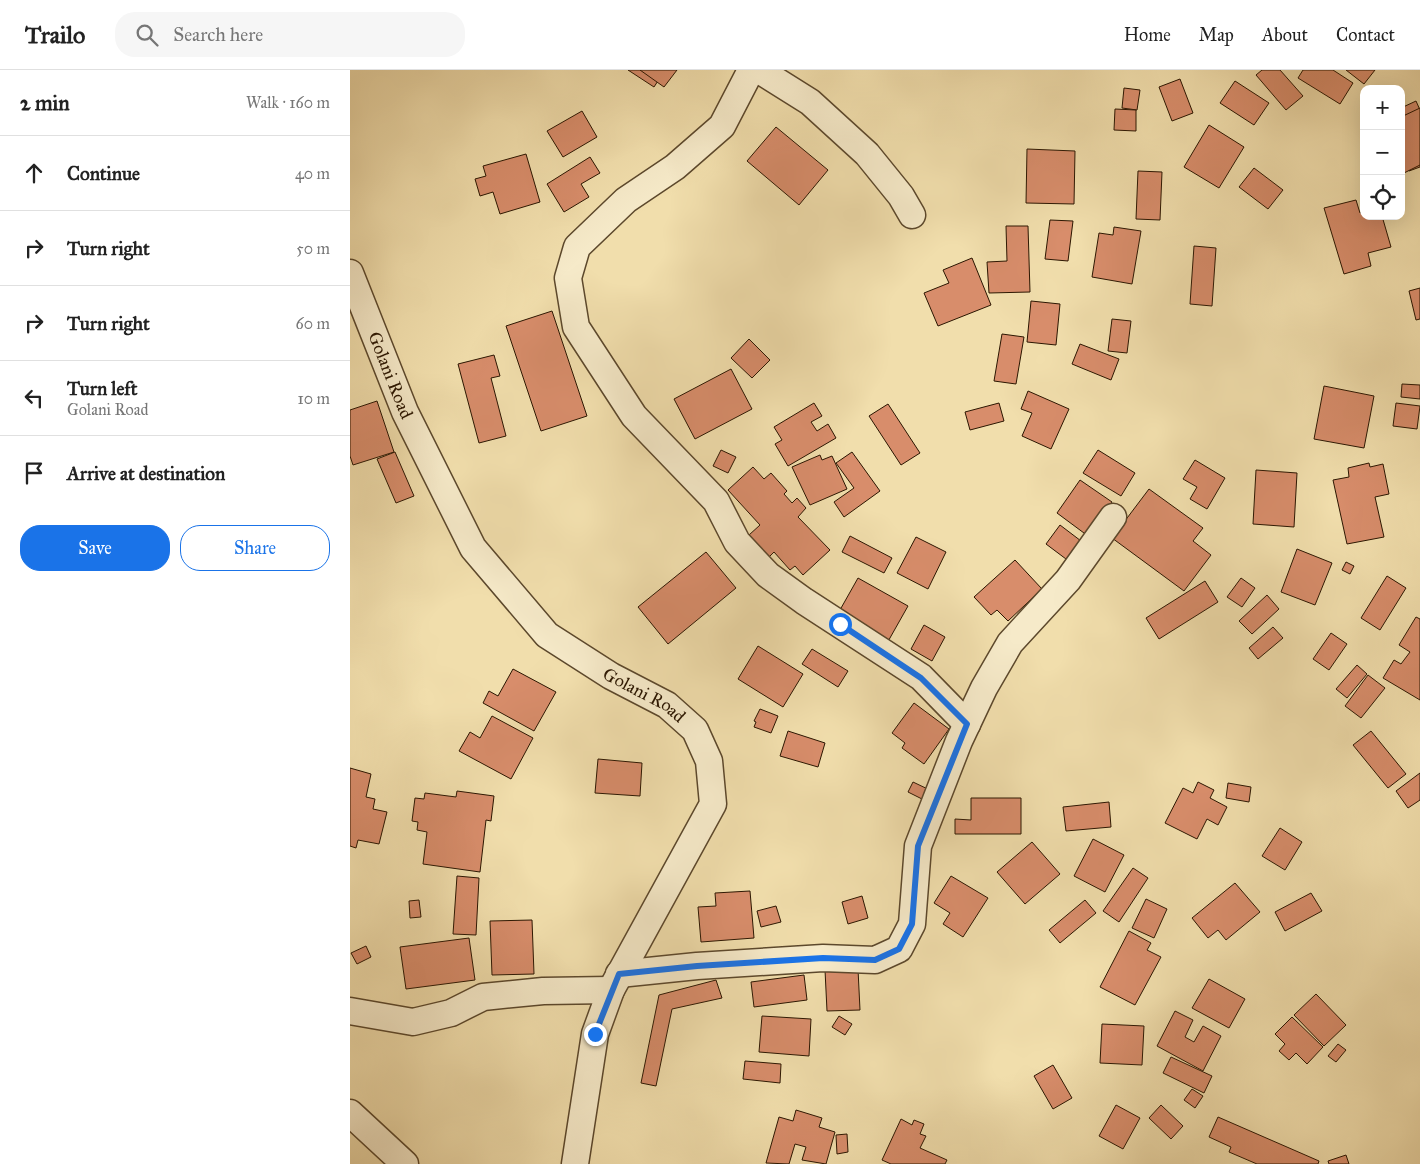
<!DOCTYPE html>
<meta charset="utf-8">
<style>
body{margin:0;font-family:"IM FELL Great Primer",serif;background:#f6f6f6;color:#222}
.controls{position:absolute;right:15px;top:15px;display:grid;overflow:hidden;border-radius:10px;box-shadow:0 5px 20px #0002}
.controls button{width:45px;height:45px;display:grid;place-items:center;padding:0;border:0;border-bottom:1px solid #e0e0e0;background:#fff;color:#222;font:25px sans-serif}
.stop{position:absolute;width:15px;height:15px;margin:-11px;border:4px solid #1a73e8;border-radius:50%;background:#fff}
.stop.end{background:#1a73e8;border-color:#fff;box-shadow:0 1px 5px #0008}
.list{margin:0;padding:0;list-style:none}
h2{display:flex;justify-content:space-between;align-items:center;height:65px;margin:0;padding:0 20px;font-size:21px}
h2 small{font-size:16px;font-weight:400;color:#767676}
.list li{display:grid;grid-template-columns:32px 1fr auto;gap:15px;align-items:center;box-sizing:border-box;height:75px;padding:0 20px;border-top:1px solid #e0e0e0}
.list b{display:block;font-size:19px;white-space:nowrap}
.list p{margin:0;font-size:16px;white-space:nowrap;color:#767676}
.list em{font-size:16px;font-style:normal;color:#767676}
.actions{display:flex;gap:10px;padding:15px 20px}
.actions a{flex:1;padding:11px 0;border:1px solid #1a73e8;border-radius:20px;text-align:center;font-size:18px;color:#1a73e8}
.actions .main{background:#1a73e8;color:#fff}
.icon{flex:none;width:28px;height:28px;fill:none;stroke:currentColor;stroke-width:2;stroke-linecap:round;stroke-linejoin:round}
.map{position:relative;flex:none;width:1070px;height:1094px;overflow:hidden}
header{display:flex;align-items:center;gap:30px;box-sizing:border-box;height:70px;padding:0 25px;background:#fff;border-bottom:1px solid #e0e0e0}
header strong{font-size:24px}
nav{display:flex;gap:28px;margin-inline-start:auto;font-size:18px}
.search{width:350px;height:45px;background:#f6f6f6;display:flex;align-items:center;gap:12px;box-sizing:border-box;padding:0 18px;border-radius:20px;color:#767676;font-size:19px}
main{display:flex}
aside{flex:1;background:#fff}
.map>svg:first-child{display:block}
</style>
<header>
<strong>Trailo</strong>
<div class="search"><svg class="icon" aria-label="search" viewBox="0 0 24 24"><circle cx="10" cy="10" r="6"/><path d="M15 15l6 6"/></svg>Search here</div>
<nav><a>Home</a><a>Map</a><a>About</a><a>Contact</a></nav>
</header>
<main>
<aside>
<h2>2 min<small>Walk · 160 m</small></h2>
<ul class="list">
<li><svg class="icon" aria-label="ahead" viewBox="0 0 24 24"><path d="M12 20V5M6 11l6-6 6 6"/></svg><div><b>Continue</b></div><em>40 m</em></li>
<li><svg class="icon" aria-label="right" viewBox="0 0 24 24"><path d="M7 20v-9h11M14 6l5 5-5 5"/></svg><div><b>Turn right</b></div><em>50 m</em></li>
<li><svg class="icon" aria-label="right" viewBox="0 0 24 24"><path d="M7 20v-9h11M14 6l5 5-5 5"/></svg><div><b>Turn right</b></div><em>60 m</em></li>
<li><svg class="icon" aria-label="left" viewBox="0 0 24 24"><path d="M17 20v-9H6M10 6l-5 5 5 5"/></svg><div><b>Turn left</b><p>Golani Road</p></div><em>10 m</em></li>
<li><svg class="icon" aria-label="arrive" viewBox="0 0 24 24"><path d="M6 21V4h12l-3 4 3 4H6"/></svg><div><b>Arrive at destination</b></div></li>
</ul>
<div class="actions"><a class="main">Save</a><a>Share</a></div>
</aside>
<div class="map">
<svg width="1070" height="1094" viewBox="0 0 1070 1094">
<rect width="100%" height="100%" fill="#f1deac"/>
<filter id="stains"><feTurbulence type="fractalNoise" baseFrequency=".004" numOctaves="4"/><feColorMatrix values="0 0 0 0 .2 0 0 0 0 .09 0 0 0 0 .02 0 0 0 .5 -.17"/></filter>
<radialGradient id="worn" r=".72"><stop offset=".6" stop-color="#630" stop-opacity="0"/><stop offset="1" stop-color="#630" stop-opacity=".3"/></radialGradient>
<g fill="#d88d6b" stroke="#2b1601">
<path d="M 278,0 L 315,0 L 304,17 Z"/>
<path d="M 290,0 L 327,0 L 314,17 Z"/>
<path d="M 912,0 L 930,0 L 953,26 L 936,40 L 906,5 Z"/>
<path d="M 953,0 L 983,0 L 1003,13 L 990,34 L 948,8 Z"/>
<path d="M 996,0 L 1025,0 L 1014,14 Z"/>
<path d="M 830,9 L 843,43 L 822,51 L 809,17 Z"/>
<path d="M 885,11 L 919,33 L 904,55 L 870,33 Z"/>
<path d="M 774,18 L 790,20 L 787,40 L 772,38 Z"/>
<path d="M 1066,31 L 1070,40 L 1070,97 L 1059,101 L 1051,82 L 1051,38 Z"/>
<path d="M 1070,38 L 1070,95 L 1054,103 L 1051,99 L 1051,47 Z"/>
<path d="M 765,39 L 786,40 L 786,61 L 764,60 Z"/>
<path d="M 232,41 L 247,67 L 213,87 L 197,61 Z"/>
<path d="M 859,55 L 894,77 L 869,118 L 834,97 Z"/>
<path d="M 426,57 L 478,100 L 449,135 L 397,91 Z"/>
<path d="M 677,79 L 725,81 L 724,134 L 676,133 Z"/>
<path d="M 176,84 L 190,132 L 150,144 L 143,122 L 130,126 L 125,109 L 136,106 L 133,96 Z"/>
<path d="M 240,87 L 250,103 L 231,114 L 239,127 L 214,142 L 197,114 Z"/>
<path d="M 904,98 L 933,120 L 918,139 L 889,117 Z"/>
<path d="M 788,101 L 812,102 L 810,150 L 786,149 Z"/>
<path d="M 1006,130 L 1010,143 L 1014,142 L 1014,146 L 1032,146 L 1041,177 L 1018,183 L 1021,196 L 994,204 L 974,138 Z"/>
<path d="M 700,150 L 723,151 L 718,191 L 695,189 Z"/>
<path d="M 656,156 L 678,156 L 680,222 L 639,223 L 637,192 L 657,191 Z"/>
<path d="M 764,157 L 791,161 L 782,214 L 742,207 L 749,163 L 763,165 Z"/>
<path d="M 844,176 L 866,178 L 862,236 L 840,234 Z"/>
<path d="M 622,188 L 641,235 L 588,256 L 574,223 L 599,213 L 593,200 Z"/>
<path d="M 1070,218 L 1070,249 L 1066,250 L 1059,221 Z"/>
<path d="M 681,231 L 710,234 L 706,275 L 677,272 Z"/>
<path d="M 202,241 L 237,346 L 191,361 L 156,256 Z"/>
<path d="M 762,249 L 781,251 L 777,283 L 758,281 Z"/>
<path d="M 652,264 L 674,267 L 666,314 L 644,311 Z"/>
<path d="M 399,269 L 420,290 L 402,308 L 381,288 Z"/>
<path d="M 730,274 L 769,289 L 761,310 L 722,294 Z"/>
<path d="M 144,285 L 150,306 L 141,308 L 156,366 L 129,373 L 108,294 Z"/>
<path d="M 381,299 L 402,339 L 345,369 L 324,329 Z"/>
<path d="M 1052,314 L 1070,315 L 1070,329 L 1051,327 Z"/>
<path d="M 974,316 L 1024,326 L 1014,378 L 964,369 Z"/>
<path d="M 678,321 L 719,339 L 701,379 L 672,366 L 682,343 L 671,339 Z"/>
<path d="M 27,331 L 44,382 L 3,395 L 0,386 L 0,340 Z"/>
<path d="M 464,333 L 472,346 L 461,352 L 467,361 L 478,354 L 486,368 L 438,396 L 425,374 L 432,370 L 424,357 Z"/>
<path d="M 649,333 L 654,351 L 620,360 L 615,342 Z"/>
<path d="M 1046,333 L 1070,336 L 1067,359 L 1043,356 Z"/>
<path d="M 538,334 L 570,383 L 551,395 L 519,346 Z"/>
<path d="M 371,380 L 386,387 L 378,403 L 363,396 Z"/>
<path d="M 748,380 L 785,403 L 771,426 L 733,403 Z"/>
<path d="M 45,382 L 64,426 L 46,433 L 27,389 Z"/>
<path d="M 502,382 L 530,421 L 494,447 L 484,432 L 504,418 L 486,393 Z"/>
<path d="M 470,385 L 472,390 L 482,386 L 497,419 L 460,435 L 442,397 Z"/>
<path d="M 845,390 L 875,408 L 857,439 L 840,429 L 847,417 L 833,409 Z"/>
<path d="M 1019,393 L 1020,397 L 1033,394 L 1039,424 L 1025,427 L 1034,467 L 997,474 L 983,410 L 999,407 L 998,398 Z"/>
<path d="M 403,397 L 414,409 L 421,403 L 437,421 L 434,424 L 442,433 L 447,428 L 456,438 L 448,447 L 480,480 L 453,505 L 445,496 L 440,500 L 424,482 L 419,487 L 399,465 L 410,455 L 378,420 Z"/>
<path d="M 906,400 L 947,403 L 944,457 L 903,454 Z"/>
<path d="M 730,410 L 762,432 L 738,466 L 707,443 Z"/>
<path d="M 799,419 L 853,458 L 843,471 L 861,485 L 834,521 L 762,468 Z"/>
<path d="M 710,455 L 735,474 L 720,492 L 696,474 Z"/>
<path d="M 500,466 L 542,488 L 534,503 L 492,482 Z"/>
<path d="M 566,467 L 596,482 L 578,519 L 547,503 Z"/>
<path d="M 947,479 L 982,493 L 965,535 L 931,522 Z"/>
<path d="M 356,482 L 386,518 L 318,574 L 288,537 Z"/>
<path d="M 665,490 L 692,519 L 658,551 L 647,540 L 641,545 L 624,527 Z"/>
<path d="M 996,492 L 1004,496 L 1000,504 L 992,500 Z"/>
<path d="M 1037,506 L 1056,518 L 1030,560 L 1011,548 Z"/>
<path d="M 508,508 L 558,536 L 536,575 L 486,547 Z"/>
<path d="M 891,508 L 905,518 L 892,537 L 877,527 Z"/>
<path d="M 855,511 L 868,532 L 809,569 L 796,548 Z"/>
<path d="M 917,525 L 929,539 L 902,564 L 889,551 Z"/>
<path d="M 1066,547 L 1070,549 L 1070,630 L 1033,608 L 1044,590 L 1051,594 L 1060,582 L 1049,575 Z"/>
<path d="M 574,555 L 595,567 L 582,591 L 561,579 Z"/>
<path d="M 923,557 L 933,568 L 908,589 L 899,578 Z"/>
<path d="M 981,563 L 997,574 L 979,600 L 963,589 Z"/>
<path d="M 408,576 L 453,604 L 433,637 L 388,609 Z"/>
<path d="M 462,579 L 498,601 L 488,617 L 452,594 Z"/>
<path d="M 1007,595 L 1017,604 L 997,628 L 986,619 Z"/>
<path d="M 163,599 L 206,622 L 184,661 L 133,633 L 139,621 L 148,626 Z"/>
<path d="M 1018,605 L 1035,618 L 1011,648 L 995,636 Z"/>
<path d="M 564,633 L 599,659 L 574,694 L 552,678 L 555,673 L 542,663 Z"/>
<path d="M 410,639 L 428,646 L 421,663 L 404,657 L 406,652 L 404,651 Z"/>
<path d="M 142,646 L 183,668 L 161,709 L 109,681 L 120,662 L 130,668 Z"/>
<path d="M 438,661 L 475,673 L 468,697 L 430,686 Z"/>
<path d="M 1021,661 L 1056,704 L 1038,718 L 1003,675 Z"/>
<path d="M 248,689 L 292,693 L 290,726 L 245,723 Z"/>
<path d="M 0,698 L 21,704 L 16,727 L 25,729 L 23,739 L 37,742 L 29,774 L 8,770 L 6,778 L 0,776 Z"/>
<path d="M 1070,703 L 1070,730 L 1058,738 L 1046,721 Z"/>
<path d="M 563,712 L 584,722 L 578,732 L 558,722 Z"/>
<path d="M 848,712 L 864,720 L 860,728 L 877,737 L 868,755 L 857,749 L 847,769 L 815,753 L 833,718 L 843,723 Z"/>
<path d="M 878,713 L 901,717 L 899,732 L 876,728 Z"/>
<path d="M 107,721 L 144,726 L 141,751 L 136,750 L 130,802 L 73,794 L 77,762 L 67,760 L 68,752 L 62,751 L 65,728 L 74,729 L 75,723 L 106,727 Z"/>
<path d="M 621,728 L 671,728 L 671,764 L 605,764 L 605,749 L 621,750 Z"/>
<path d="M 759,732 L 761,757 L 716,761 L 713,737 Z"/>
<path d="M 930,758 L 952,772 L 935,800 L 912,786 Z"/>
<path d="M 743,769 L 774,785 L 755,822 L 724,806 Z"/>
<path d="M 682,772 L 710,804 L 675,834 L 647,802 Z"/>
<path d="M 783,798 L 798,808 L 769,852 L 753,841 Z"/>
<path d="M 107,806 L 129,808 L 126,865 L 103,864 Z"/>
<path d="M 601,806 L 638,828 L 613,867 L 593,854 L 600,843 L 584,833 Z"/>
<path d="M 885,813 L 910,842 L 876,870 L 868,860 L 858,868 L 842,848 Z"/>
<path d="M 400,821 L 404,868 L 351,872 L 348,837 L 366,836 L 365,823 Z"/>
<path d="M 961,823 L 972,841 L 935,861 L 925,842 Z"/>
<path d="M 512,826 L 518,848 L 498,854 L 492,832 Z"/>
<path d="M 796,829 L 817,839 L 804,868 L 782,858 Z"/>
<path d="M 69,830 L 71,847 L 60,848 L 59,831 Z"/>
<path d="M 735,830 L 746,843 L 710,873 L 699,860 Z"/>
<path d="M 426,836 L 431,852 L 411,857 L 407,841 Z"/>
<path d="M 182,850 L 184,904 L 142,905 L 140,851 Z"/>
<path d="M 779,861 L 801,873 L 797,880 L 811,887 L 785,935 L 750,917 Z"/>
<path d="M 119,868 L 125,910 L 56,919 L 50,877 Z"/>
<path d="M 16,876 L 21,887 L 7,894 L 1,883 Z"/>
<path d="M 508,899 L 510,940 L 477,941 L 475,900 Z"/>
<path d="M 454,905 L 457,930 L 404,937 L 401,912 Z"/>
<path d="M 859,909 L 895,929 L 879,958 L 842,938 Z"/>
<path d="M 366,910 L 372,928 L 322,939 L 306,1016 L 291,1013 L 309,925 Z"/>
<path d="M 966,924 L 996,955 L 974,976 L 944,945 Z"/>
<path d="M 825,941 L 843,950 L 835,967 L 844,972 L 853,956 L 871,966 L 853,1001 L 807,976 Z"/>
<path d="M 412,946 L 461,949 L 459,986 L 409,982 Z"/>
<path d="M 489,946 L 502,954 L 495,965 L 482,957 Z"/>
<path d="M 942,947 L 973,977 L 957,994 L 946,983 L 939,990 L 929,981 L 935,974 L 925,964 Z"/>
<path d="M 752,954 L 794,956 L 792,995 L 750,993 Z"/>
<path d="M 988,974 L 996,980 L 986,992 L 978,986 Z"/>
<path d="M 821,987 L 862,1006 L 854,1023 L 813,1003 Z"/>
<path d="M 395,991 L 431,994 L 430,1013 L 393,1009 Z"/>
<path d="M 703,995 L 722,1028 L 703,1039 L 684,1006 Z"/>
<path d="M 842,1019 L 853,1026 L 845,1038 L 834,1030 Z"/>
<path d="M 766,1035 L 790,1048 L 773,1079 L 749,1066 Z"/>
<path d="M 811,1035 L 833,1056 L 821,1069 L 799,1048 Z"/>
<path d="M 446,1040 L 472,1048 L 469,1057 L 485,1062 L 476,1094 L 452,1090 L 456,1077 L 445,1074 L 439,1094 L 416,1093 L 429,1047 L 443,1051 Z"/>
<path d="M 868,1047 L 969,1091 L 968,1094 L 907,1094 L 879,1082 L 881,1077 L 859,1067 Z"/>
<path d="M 551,1049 L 562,1055 L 564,1050 L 574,1054 L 570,1064 L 576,1066 L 570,1078 L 597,1090 L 595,1094 L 541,1094 L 532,1090 Z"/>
<path d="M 497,1064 L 498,1082 L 487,1084 L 486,1065 Z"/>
<path d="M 996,1085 L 999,1094 L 979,1094 L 978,1091 Z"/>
</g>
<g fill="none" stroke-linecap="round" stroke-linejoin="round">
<g stroke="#5c482c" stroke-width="29">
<g id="minor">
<path d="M 401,0 L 372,56 L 325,97 L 276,130 L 227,177 L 218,208 L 226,257 L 284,346 L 366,431 L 387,472 L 418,505 L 454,531 L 571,607 L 617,654"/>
<path d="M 409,0 L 460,32 L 517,84 L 551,126 L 562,145"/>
<path id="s1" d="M 0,203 L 55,342 L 123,478 L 197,565 L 261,606 L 317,635 L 345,660 L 359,691 L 363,734 L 261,920 L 245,964 L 225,1094"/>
<path d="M 269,904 L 347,896 L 473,888 L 525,890 L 549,879 L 562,854 L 568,776 L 609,671 L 634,618 L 660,573 L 718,510 L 763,447"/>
<path d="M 0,941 L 63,952 L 101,943 L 133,927 L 193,921 L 261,920"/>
<path d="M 0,1043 L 55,1094"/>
</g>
</g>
<use href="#minor" stroke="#f6eac9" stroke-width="26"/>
</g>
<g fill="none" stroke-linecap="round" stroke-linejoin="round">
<path stroke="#1a73e8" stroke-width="6" d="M 245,964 L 269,904 L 347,896 L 473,888 L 525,890 L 549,879 L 562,854 L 568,776 L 617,654 L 571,608 L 490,554"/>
</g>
<g text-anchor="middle" stroke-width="4" stroke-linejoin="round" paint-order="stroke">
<g font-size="18" fill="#2b1601" stroke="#f6eac9">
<text dy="6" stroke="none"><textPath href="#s1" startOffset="110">Golani Road</textPath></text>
<text dy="6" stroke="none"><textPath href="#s1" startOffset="530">Golani Road</textPath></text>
</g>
</g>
<rect width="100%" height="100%" filter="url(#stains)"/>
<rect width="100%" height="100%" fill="url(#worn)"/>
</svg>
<div class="controls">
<button>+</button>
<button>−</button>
<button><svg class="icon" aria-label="locate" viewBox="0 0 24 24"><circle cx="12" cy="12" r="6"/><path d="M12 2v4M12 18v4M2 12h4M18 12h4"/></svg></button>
</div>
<div class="stop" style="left:490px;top:554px"></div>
<div class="stop end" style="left:245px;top:964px"></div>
</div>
</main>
